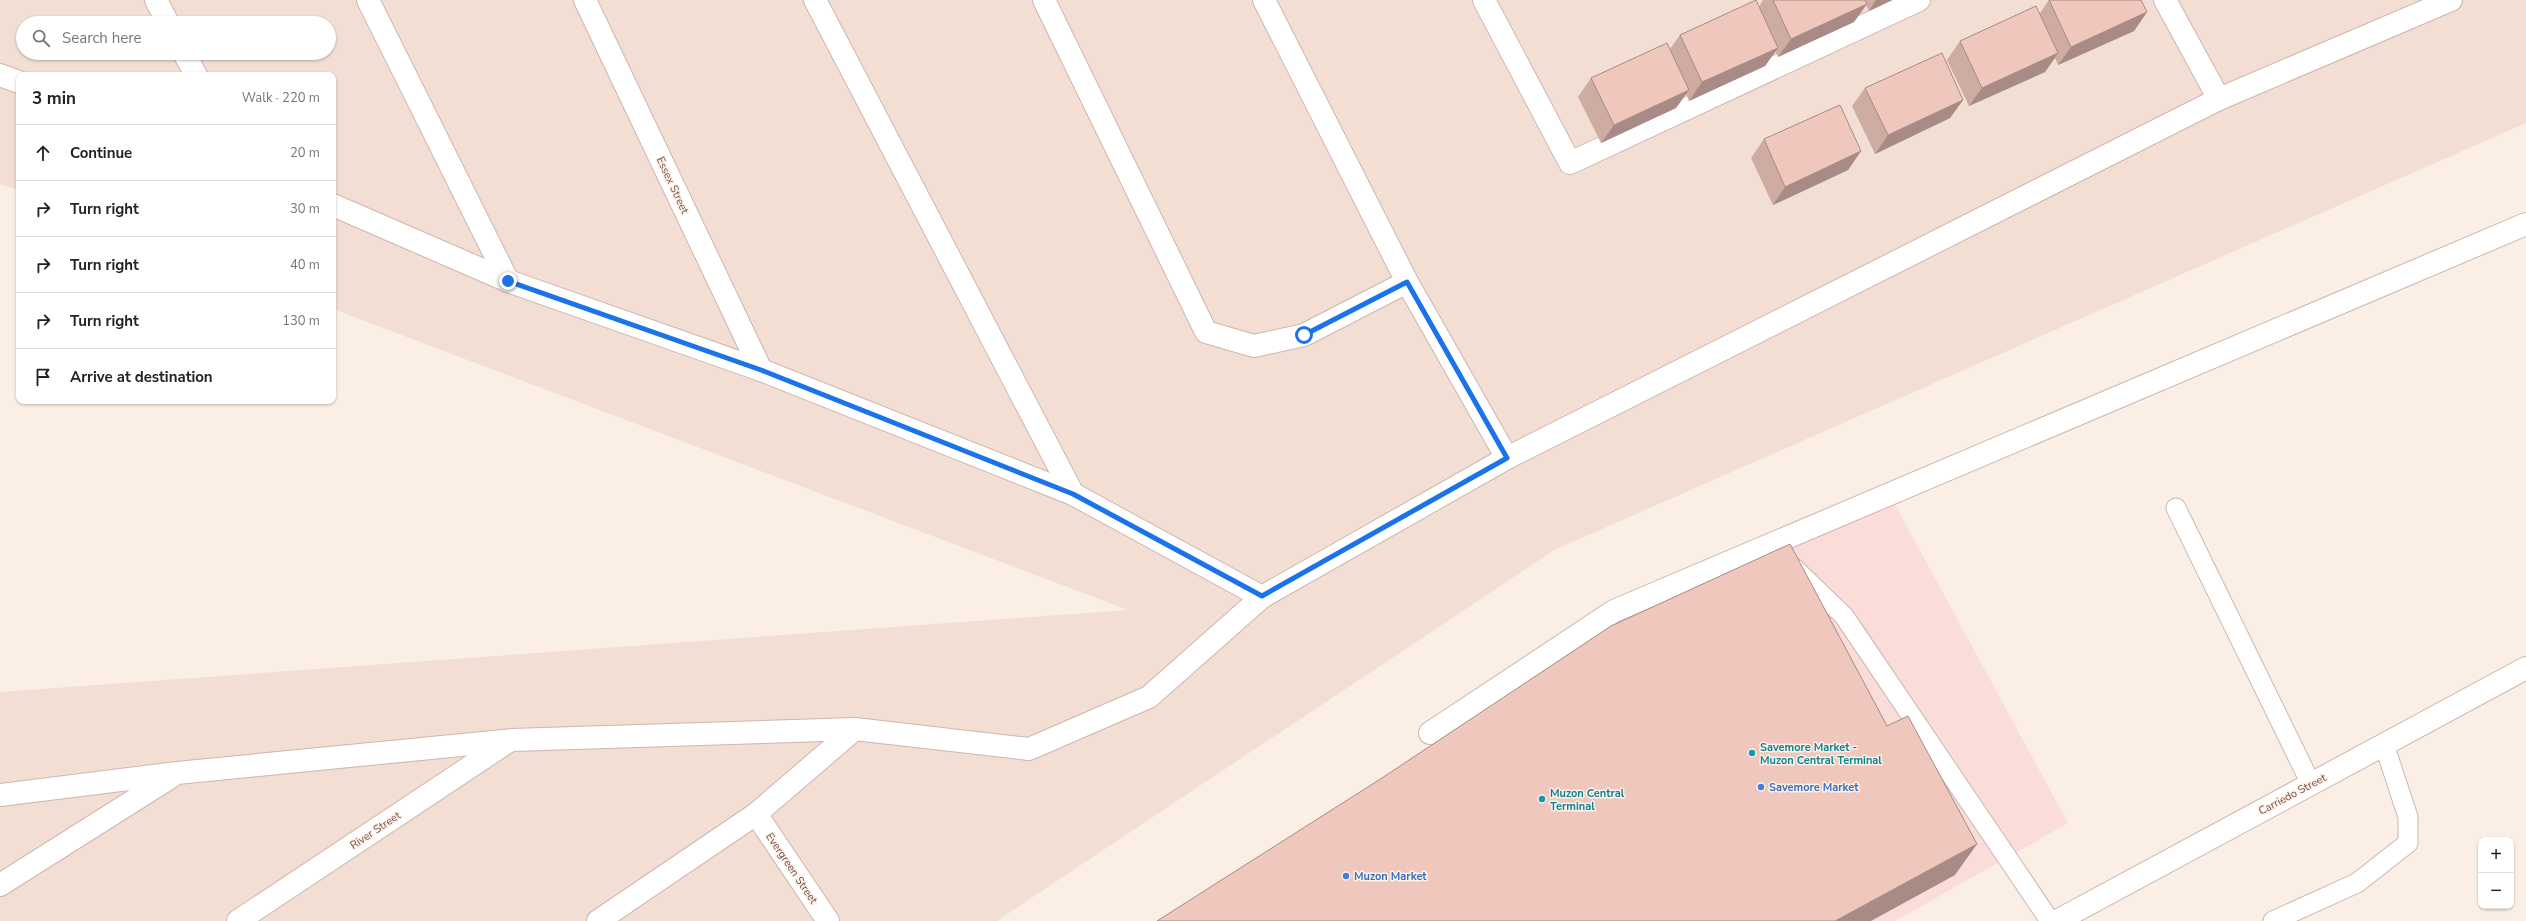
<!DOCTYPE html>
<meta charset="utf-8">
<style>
body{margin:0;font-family:"Nunito Sans",sans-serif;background:#f2f2f2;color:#222}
.controls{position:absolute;right:12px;bottom:12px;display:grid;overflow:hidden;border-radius:8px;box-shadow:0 1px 3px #0004}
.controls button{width:36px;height:36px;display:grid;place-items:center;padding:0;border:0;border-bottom:1px solid #e0e0e0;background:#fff;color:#222;font:20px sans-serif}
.stop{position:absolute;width:12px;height:12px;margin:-9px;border:3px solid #1a73e8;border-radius:50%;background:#fff}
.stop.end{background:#1a73e8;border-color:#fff;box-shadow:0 1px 4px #0008}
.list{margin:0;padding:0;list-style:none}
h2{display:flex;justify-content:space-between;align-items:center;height:52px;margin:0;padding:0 16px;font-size:17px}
h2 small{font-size:13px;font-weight:400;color:#767676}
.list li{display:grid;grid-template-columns:26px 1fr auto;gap:12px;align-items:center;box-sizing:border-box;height:56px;padding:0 16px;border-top:1px solid #e0e0e0}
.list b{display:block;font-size:15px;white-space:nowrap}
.list em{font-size:13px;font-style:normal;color:#767676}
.icon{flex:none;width:22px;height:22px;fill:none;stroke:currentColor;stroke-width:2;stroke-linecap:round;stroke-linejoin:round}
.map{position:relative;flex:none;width:2526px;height:921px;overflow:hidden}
.search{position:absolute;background:#fff;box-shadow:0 1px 3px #0004;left:16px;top:16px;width:320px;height:44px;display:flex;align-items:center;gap:10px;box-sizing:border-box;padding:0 14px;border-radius:22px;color:#767676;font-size:15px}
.panel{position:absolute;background:#fff;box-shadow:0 1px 3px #0004;left:16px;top:72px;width:320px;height:332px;border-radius:8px}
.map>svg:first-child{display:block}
</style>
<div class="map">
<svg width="2526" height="921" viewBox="0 0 2526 921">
<rect width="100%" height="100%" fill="#fbeee4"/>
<path fill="#f2ded3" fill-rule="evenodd" d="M 0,0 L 2526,0 L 2526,123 L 1554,550 L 997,921 L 0,921 L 0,692 L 1128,610 L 333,309 L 333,75 L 19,75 L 19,191 L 0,184 ZM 23,23 L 329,23 L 329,53 L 23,53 Z"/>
<path fill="#fadcd8" d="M 1894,503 L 2068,823 L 1895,921 L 1165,921 L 1620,623 Z"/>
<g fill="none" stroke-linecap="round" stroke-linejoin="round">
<g stroke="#ceb6ae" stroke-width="21">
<g id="lane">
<path d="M 2176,508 L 2311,784"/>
<path d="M 1793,567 L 1844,616 L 2050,921"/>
<path d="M 2273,921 L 2357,883 L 2408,843 L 2408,817 L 2384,744"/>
</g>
</g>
<g stroke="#ceb6ae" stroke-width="24">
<g id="street">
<path d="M 156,0 L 168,23"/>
<path d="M 368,0 L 508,281"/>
<path d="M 585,0 L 761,370"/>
<path d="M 815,0 L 1073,494"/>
<path d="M 1044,0 L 1206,332 L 1254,346 L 1304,335 L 1407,282"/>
<path d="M 1264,0 L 1407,282 L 1507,458"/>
<path d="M 1484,0 L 1570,163 L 1919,0"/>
<path d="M 2165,0 L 2219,99"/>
<path d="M 184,53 L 196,75"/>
<path d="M 0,75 L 19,82"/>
<path d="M 333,205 L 508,281 L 761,370 L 1073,494 L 1262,597"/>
<path d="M 1430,733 L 1614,611 L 2526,224"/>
<path d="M 0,795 L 177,773 L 512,740 L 855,729 L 1029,749 L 1149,697 L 1262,597 L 1507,458 L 2219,99 L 2451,0"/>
<path d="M 756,814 L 828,921"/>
<path d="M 0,885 L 171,777"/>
<path d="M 238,921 L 509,741"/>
<path d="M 598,921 L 756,814 L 855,729"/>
</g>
</g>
<g stroke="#d0b5ac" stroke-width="24">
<path id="secondary" d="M 2057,921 L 2526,668"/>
</g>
<use href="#lane" stroke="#fff" stroke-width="19"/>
<use href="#street" stroke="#fff" stroke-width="22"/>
<use href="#secondary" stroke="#fff" stroke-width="22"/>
</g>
<g fill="#ceaba3">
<path d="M 1763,0 L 1892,0 L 1869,11 L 1866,5 L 1854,22 L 1778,57 L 1775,51 L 1765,66 L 1689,101 L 1686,94 L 1676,108 L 1601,143 L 1578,97 L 1591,78 L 1670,49 L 1680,35 L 1759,7 Z"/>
<path d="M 2049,0 L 2141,0 L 2147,12 L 2134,31 L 2058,65 L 2055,58 L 2045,72 L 1969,106 L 1947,60 L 1960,41 L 2040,13 Z"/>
<path d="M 1865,88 L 1963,100 L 1950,118 L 1875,154 L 1852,106 Z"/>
<path d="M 1764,139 L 1861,151 L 1848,170 L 1773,205 L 1751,158 Z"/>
</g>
<g fill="#a78b84">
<path d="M 1876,0 L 1892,0 L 1869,11 Z"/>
<path d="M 1867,4 L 1854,22 L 1778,57 L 1791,39 Z"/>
<path d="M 2147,12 L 2134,31 L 2058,65 L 2071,47 Z"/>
<path d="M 1778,48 L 1765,66 L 1689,101 L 1702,82 Z"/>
<path d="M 2058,53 L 2045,72 L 1969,106 L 1982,88 Z"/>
<path d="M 1689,90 L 1676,108 L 1601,143 L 1614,125 Z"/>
<path d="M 1963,100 L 1950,118 L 1875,154 L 1888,135 Z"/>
<path d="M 1861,151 L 1848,170 L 1773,205 L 1785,187 Z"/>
<path d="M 1977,844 L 1955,875 L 1871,921 L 1835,921 Z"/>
</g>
<g fill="#efc7bd" stroke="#a78b84">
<path d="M 1756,0 L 1778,48 L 1702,82 L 1680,35 Z"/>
<path d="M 1773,0 L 1865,0 L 1867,4 L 1791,39 Z"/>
<path d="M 2049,0 L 2141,0 L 2147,12 L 2071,47 Z"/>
<path d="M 2036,6 L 2058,53 L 1982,88 L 1960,41 Z"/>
<path d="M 1667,43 L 1689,90 L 1614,125 L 1591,78 Z"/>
<path d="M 1942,53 L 1963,100 L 1888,135 L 1865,88 Z"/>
<path d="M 1840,105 L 1861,151 L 1785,187 L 1764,139 Z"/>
<path d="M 1790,544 L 1887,726 L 1908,716 L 1977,844 L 1835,921 L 1157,921 L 1382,778 L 1611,626 Z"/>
</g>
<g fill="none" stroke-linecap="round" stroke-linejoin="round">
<path stroke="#1a73e8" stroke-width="5" d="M 508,281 L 761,370 L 1073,494 L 1262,596 L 1507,458 L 1407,282 L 1304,335"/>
</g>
<g fill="#0f9aa8" stroke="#fef2ea" stroke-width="1.5">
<circle cx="1752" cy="753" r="4"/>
<circle cx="1542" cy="799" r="4"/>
</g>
<g fill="#3f7fe0" stroke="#fef2ea" stroke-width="1.5">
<circle cx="1761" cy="787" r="4"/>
<circle cx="1346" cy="876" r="4"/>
</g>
<g text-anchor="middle" stroke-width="3" stroke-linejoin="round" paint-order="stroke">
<g font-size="11" fill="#72514b" stroke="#fef2ea">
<text transform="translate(673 185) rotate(65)" y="4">Essex Street</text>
<text transform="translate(2292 794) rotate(-28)" y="4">Carriedo Street</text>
<text transform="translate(375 830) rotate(-34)" y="4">River Street</text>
<text transform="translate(792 868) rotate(56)" y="4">Evergreen Street</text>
</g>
<g font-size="11" font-weight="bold" fill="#0d838f" stroke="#fef2ea" text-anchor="start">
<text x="1760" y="751">Savemore Market -<tspan x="1760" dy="13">Muzon Central Terminal</tspan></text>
<text x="1550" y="797">Muzon Central<tspan x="1550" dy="13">Terminal</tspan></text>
</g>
<g font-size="11" font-weight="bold" fill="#366cbe" stroke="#fef2ea" text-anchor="start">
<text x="1769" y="791">Savemore Market</text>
<text x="1354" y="880">Muzon Market</text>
</g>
</g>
</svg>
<div class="controls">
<button>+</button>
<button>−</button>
</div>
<div class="stop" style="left:1304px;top:335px"></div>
<div class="stop end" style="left:508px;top:281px"></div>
<div class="search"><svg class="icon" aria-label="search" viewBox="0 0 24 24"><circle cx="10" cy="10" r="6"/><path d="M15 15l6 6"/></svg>Search here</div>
<section class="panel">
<h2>3 min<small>Walk · 220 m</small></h2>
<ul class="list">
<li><svg class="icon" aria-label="ahead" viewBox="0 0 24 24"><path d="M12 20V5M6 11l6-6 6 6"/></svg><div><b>Continue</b></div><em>20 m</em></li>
<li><svg class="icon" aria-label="right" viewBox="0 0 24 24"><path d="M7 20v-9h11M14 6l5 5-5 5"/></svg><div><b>Turn right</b></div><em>30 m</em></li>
<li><svg class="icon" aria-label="right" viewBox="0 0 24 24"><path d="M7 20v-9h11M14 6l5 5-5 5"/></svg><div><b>Turn right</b></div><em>40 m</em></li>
<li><svg class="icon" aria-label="right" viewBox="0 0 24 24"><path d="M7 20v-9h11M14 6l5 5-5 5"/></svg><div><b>Turn right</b></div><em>130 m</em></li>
<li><svg class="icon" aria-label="arrive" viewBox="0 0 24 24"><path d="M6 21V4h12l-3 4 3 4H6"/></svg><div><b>Arrive at destination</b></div></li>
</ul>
</section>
</div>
